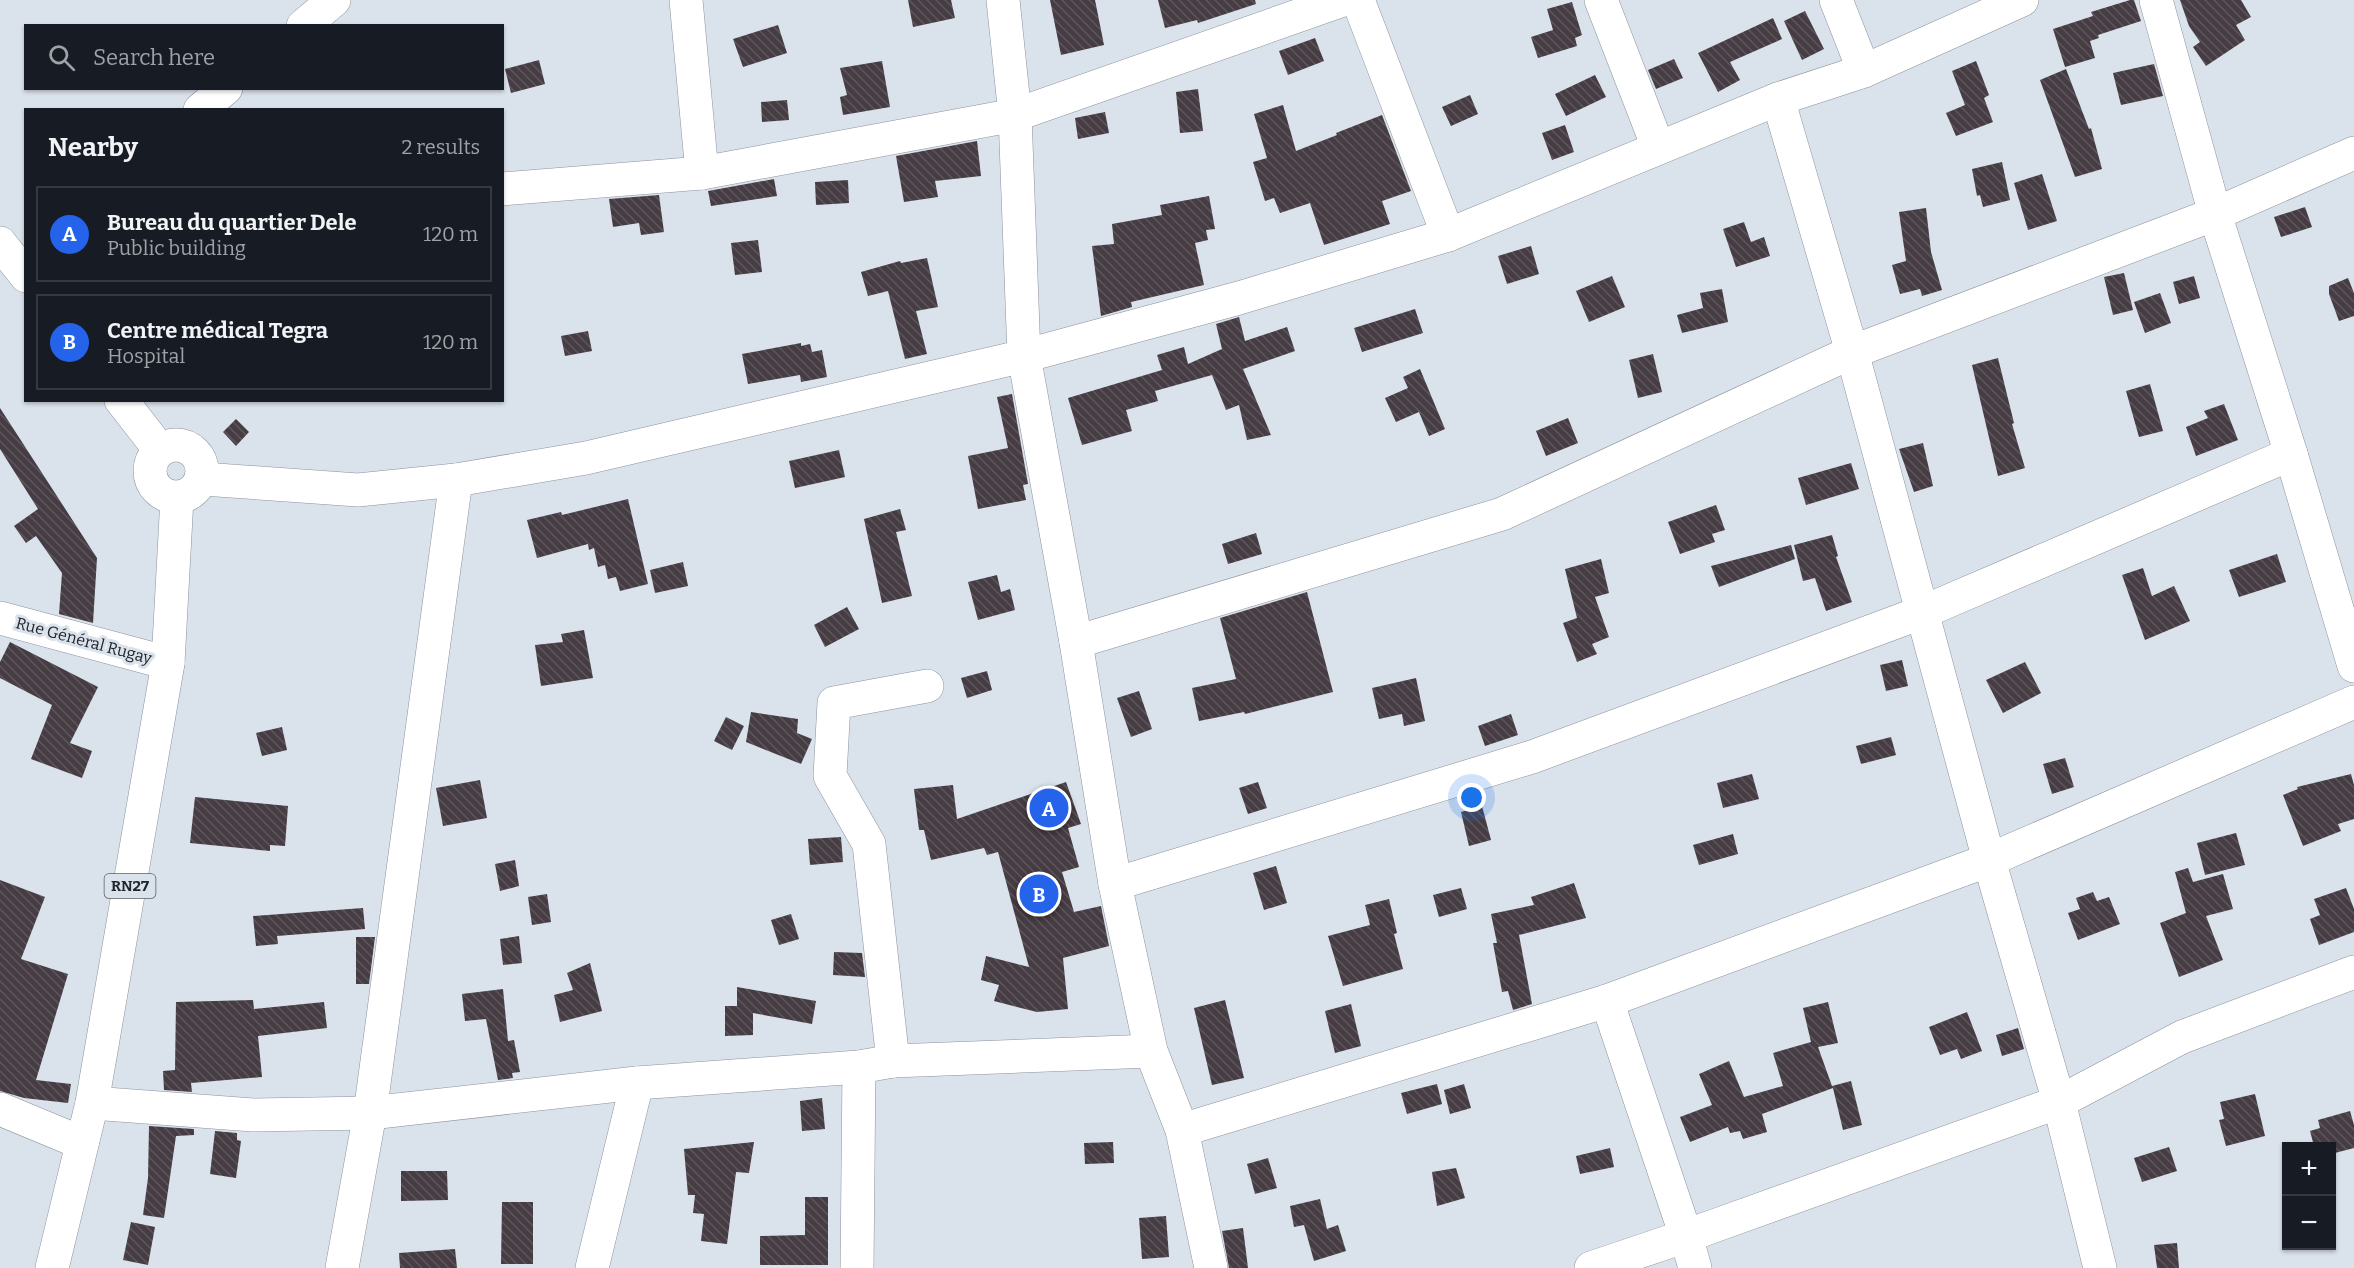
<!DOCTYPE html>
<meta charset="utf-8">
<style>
body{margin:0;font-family:Bitter,serif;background:#20242c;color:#f1f3f6}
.controls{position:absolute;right:18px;bottom:18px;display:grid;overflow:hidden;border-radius:0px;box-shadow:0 2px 4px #0004}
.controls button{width:54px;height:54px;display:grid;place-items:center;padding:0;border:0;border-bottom:2px solid #363941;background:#171b24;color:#f1f3f6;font:30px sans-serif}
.you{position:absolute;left:1472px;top:798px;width:21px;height:21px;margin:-15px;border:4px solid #fff;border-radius:50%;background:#1a73e8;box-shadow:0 0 0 9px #1a73e833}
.badge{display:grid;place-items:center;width:39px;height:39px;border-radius:50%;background:#2563eb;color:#fff;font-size:20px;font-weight:700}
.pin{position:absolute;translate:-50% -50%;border:3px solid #fff;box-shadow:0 2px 6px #0006}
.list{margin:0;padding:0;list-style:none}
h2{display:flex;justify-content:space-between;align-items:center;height:78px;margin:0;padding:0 24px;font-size:26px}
h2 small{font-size:20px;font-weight:400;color:#9ea1a6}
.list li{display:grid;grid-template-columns:39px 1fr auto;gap:18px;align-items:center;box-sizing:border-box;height:96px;margin:0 12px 12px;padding:0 12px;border:2px solid #363941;border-radius:0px}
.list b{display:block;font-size:22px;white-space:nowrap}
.list p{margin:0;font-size:20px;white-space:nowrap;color:#9ea1a6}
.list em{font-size:20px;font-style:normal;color:#9ea1a6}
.icon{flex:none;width:33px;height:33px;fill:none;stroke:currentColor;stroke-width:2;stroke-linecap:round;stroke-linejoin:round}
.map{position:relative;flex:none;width:2354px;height:1268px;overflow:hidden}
.search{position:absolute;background:#171b24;box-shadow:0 2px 4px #0004;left:24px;top:24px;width:480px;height:66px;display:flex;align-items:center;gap:15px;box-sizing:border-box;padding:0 21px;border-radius:0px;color:#9ea1a6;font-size:22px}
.panel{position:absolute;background:#171b24;box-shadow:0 2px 4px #0004;left:24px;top:108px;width:480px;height:294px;border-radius:0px}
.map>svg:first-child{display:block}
</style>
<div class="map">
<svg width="2354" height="1268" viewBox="0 0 2354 1268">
<defs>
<pattern id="building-back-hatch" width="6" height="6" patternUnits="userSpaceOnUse" patternTransform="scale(1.5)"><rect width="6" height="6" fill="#463c43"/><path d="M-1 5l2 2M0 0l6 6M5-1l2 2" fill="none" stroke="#5e565c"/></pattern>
</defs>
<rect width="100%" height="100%" fill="#dae2ec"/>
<g fill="url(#building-back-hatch)">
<path d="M 908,0 L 951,0 L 955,18 L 913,27 Z"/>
<path d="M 1050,0 L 1095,0 L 1104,45 L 1061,55 Z"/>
<path d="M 1158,0 L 1255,0 L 1256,4 L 1198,23 L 1197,20 L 1165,28 Z"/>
<path d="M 2130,0 L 2134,0 L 2141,21 L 2098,35 L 2099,38 L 2090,41 L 2095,58 L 2065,67 L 2053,29 L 2093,16 L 2091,12 Z"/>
<path d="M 2180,0 L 2241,0 L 2251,17 L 2236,25 L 2245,40 L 2206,66 L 2193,47 L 2200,42 L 2189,26 Z"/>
<path d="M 1572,2 L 1582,35 L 1575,38 L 1577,46 L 1538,58 L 1531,37 L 1553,30 L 1547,9 Z"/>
<path d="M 1805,11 L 1824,49 L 1802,60 L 1784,21 Z"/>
<path d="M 1773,18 L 1782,39 L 1730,62 L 1740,80 L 1718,92 L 1698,53 Z"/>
<path d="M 778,25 L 787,53 L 743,67 L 733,39 Z"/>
<path d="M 1315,38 L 1324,61 L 1288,75 L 1279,51 Z"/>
<path d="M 1674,59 L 1683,78 L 1656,89 L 1648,70 Z"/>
<path d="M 539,60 L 545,84 L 511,93 L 505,69 Z"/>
<path d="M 882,61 L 890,107 L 843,115 L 840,97 L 847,95 L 840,68 Z"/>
<path d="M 1976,61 L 1989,95 L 1984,98 L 1993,122 L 1956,136 L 1946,113 L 1965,105 L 1952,71 Z"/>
<path d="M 2154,64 L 2163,96 L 2121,105 L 2113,73 Z"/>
<path d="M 2066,69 L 2089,129 L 2091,128 L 2102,169 L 2075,177 L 2040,80 Z"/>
<path d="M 1595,75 L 1606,97 L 1566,116 L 1555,94 Z"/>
<path d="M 1198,89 L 1203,131 L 1180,133 L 1176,92 Z"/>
<path d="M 1470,95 L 1478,114 L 1451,126 L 1442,107 Z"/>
<path d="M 787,100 L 789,120 L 762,122 L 761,102 Z"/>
<path d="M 1283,105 L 1296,151 L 1337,135 L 1336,133 L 1382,115 L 1411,191 L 1382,201 L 1390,224 L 1324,245 L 1310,203 L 1280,213 L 1274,198 L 1265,201 L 1253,162 L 1267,158 L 1254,114 Z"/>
<path d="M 1105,112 L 1109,133 L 1078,139 L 1075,118 Z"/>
<path d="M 1565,125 L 1574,152 L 1552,160 L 1542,133 Z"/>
<path d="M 977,141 L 981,176 L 935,181 L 938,197 L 904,202 L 896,156 Z"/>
<path d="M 2002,162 L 2010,200 L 1983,207 L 1980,195 L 1977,196 L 1972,169 Z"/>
<path d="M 2042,174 L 2057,221 L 2028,230 L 2014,183 Z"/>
<path d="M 774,179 L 777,196 L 711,206 L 708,191 Z"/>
<path d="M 848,180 L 849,203 L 816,205 L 815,182 Z"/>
<path d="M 659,195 L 664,232 L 641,235 L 639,223 L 613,227 L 609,199 Z"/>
<path d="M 1209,196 L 1215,229 L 1206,230 L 1208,240 L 1195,243 L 1204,285 L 1131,302 L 1132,307 L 1101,316 L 1092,246 L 1114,244 L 1112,224 L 1162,215 L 1160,205 Z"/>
<path d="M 2305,207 L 2312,227 L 2281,237 L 2274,217 Z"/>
<path d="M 1926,208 L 1931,252 L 1942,290 L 1922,296 L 1920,289 L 1900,294 L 1892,265 L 1906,261 L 1899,212 Z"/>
<path d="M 1744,222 L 1751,242 L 1764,237 L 1770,256 L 1736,267 L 1723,229 Z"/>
<path d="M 758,240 L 762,272 L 735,275 L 731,243 Z"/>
<path d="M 1531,246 L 1539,274 L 1507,284 L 1498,256 Z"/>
<path d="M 927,258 L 938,307 L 916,311 L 927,354 L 905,359 L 888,291 L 868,296 L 861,272 L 900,261 L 901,263 Z"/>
<path d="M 2124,273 L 2133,310 L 2113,315 L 2104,277 Z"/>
<path d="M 1612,276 L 1625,307 L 1589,322 L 1576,291 Z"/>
<path d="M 2194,276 L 2200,298 L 2179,304 L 2173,282 Z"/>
<path d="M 2348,278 L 2354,293 L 2354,316 L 2339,321 L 2329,294 L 2329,286 Z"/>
<path d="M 1722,289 L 1728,322 L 1682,333 L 1677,315 L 1703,308 L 1700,293 Z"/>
<path d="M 2160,293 L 2171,323 L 2145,333 L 2134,302 Z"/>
<path d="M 1415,309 L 1423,333 L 1362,352 L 1354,328 Z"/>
<path d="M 1239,317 L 1245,341 L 1287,327 L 1295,351 L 1243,369 L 1271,435 L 1247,440 L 1239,405 L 1226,410 L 1212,375 L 1155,391 L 1158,401 L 1126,410 L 1132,431 L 1082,445 L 1068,398 L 1162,370 L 1157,355 L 1184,347 L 1188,364 L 1222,349 L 1216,324 Z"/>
<path d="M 588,331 L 592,351 L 565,356 L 561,336 Z"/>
<path d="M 801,343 L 801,346 L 810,344 L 812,352 L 822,350 L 827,377 L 801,382 L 800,375 L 748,384 L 742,354 Z"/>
<path d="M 1653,354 L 1662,392 L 1638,398 L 1629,360 Z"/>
<path d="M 1998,358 L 2014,423 L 2012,424 L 2025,468 L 1998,476 L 1972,365 Z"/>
<path d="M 1420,369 L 1445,429 L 1429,436 L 1419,412 L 1396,422 L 1385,398 L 1408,388 L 1403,377 Z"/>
<path d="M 2150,384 L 2163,431 L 2139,437 L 2126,391 Z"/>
<path d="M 1012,394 L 1028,484 L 1023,485 L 1026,500 L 978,509 L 968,456 L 1008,448 L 997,397 Z"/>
<path d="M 2224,404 L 2238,440 L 2196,456 L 2186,427 L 2208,418 L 2204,411 Z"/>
<path d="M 0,408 L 97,558 L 93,623 L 59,614 L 62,573 L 36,536 L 26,543 L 14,526 L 38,509 L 0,449 Z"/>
<path d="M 1568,418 L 1578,443 L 1546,456 L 1536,431 Z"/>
<path d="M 236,419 L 249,432 L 236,446 L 223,432 Z"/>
<path d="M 1923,443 L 1933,486 L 1914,492 L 1899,449 Z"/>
<path d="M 839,450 L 845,477 L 795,488 L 789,461 Z"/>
<path d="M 1851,463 L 1859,489 L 1806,505 L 1798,478 Z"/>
<path d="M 628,499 L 648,584 L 620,591 L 616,577 L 608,579 L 605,565 L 598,567 L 594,548 L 589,550 L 588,544 L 537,558 L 527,520 L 561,512 L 562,515 Z"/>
<path d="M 1716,505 L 1725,530 L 1712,534 L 1715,542 L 1680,554 L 1668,522 Z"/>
<path d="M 900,509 L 906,530 L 896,532 L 912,596 L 882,603 L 864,519 Z"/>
<path d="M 1256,533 L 1262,554 L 1228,564 L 1222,544 Z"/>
<path d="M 1832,535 L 1838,556 L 1836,557 L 1852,602 L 1826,611 L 1815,578 L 1803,581 L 1794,545 Z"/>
<path d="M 1791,545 L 1795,559 L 1719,587 L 1711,566 Z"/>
<path d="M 2277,554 L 2286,582 L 2239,597 L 2229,570 Z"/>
<path d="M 1601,559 L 1609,593 L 1595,597 L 1609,637 L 1592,644 L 1597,654 L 1577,662 L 1563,623 L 1577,618 L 1565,569 Z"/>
<path d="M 683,562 L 688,586 L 655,593 L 650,570 Z"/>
<path d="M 2143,568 L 2152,596 L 2174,586 L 2190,621 L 2145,640 L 2122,575 Z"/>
<path d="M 997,575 L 1001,592 L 1010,589 L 1015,610 L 978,620 L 968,582 Z"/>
<path d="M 1307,592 L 1333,692 L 1245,714 L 1244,712 L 1199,721 L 1192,688 L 1236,679 L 1220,618 Z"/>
<path d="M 847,607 L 859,629 L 825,647 L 814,625 Z"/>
<path d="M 584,630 L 593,678 L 541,686 L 535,645 L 563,642 L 561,634 Z"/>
<path d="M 10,642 L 98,687 L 70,743 L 92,751 L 82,778 L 31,759 L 52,705 L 0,678 L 0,662 Z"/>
<path d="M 1902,660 L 1908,686 L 1886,691 L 1880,665 Z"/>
<path d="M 2025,662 L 2041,693 L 2003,713 L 1986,680 Z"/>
<path d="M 987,671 L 992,690 L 967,698 L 961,678 Z"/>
<path d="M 1416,678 L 1425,721 L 1404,726 L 1402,714 L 1379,719 L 1372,688 Z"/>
<path d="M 1139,691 L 1152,729 L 1131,737 L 1117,698 Z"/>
<path d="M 751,712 L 798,719 L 797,733 L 812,739 L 801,764 L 746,742 Z"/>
<path d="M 1511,714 L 1518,735 L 1485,746 L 1478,726 Z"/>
<path d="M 726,717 L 744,726 L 732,750 L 714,741 Z"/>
<path d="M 282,727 L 287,750 L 262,756 L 256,733 Z"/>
<path d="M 1891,737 L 1896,755 L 1861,764 L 1856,746 Z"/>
<path d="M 2065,758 L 2074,787 L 2052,794 L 2043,764 Z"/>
<path d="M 1752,774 L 1759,799 L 1723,808 L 1717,783 Z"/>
<path d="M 2351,774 L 2354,785 L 2354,819 L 2338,824 L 2341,831 L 2303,846 L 2283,795 L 2298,789 L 2297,787 Z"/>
<path d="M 480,780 L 487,818 L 443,826 L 436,788 Z"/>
<path d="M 1066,782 L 1081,824 L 1068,828 L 1079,867 L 1062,872 L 1074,912 L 1101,906 L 1109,946 L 1063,958 L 1068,1009 L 1037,1012 L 994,1001 L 999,985 L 981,980 L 986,956 L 1029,967 L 998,852 L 987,855 L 984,848 L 931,860 L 924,830 L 919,830 L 914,789 L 953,785 L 957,819 Z"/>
<path d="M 1258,782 L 1267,808 L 1248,814 L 1239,788 Z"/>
<path d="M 195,797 L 288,806 L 285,846 L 270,845 L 270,851 L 190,843 Z"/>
<path d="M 1482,806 L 1491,840 L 1469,846 L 1461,812 Z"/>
<path d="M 2236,833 L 2245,865 L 2205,875 L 2197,843 Z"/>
<path d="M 1733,834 L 1738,854 L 1699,865 L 1693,845 Z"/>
<path d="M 841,837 L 843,862 L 810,865 L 808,839 Z"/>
<path d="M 515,860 L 519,886 L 500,891 L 495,864 Z"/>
<path d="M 1276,866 L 1287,903 L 1264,910 L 1253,873 Z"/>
<path d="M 2188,868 L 2193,882 L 2223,874 L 2233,909 L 2206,916 L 2223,960 L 2179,977 L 2160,923 L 2186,913 L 2175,872 Z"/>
<path d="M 0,880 L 45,897 L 21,959 L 68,974 L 36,1080 L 71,1084 L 68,1103 L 24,1098 L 0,1091 Z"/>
<path d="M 1574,883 L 1586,918 L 1519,935 L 1532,1004 L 1513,1010 L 1508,991 L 1502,992 L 1493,943 L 1497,943 L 1491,914 L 1534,905 L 1531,897 Z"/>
<path d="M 1461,888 L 1467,909 L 1439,917 L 1433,895 Z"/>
<path d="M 2346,888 L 2354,909 L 2354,932 L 2319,945 L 2310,919 L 2320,915 L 2314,899 Z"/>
<path d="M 2093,892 L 2097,901 L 2109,897 L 2120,924 L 2078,940 L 2068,913 L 2080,909 L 2076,898 Z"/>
<path d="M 547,894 L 551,922 L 532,925 L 528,897 Z"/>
<path d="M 1389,899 L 1397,933 L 1394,934 L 1403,969 L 1343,986 L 1328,936 L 1370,925 L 1365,905 Z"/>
<path d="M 363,908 L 365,929 L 277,936 L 278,944 L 256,946 L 253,916 Z"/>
<path d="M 791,914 L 799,939 L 779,945 L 771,920 Z"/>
<path d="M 519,936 L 522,963 L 503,965 L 500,939 Z"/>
<path d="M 356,937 L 375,937 L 369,984 L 356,984 Z"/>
<path d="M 834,952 L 862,953 L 865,977 L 833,975 Z"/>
<path d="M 590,963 L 602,1011 L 560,1022 L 554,995 L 573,990 L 567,973 Z"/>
<path d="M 737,987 L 816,1001 L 812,1024 L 753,1013 L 753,1035 L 725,1036 L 725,1006 L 737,1006 Z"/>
<path d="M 503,989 L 508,1041 L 514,1040 L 520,1072 L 512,1073 L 513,1078 L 498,1080 L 486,1019 L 465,1021 L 462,994 Z"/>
<path d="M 253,1000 L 254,1009 L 324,1002 L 327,1028 L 258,1036 L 262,1077 L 191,1083 L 192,1092 L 164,1090 L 163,1071 L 175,1070 L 176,1002 Z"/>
<path d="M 1225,1000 L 1244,1078 L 1212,1085 L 1194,1008 Z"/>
<path d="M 1828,1002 L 1838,1043 L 1818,1047 L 1832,1086 L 1851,1081 L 1862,1125 L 1843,1130 L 1833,1088 L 1762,1114 L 1767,1132 L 1743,1139 L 1740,1131 L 1730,1133 L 1728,1127 L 1690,1142 L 1680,1117 L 1712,1105 L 1699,1074 L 1729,1061 L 1744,1097 L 1783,1086 L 1773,1053 L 1811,1042 L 1803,1008 Z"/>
<path d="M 1351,1004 L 1361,1046 L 1335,1053 L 1325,1011 Z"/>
<path d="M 1967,1012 L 1982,1051 L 1961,1059 L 1957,1049 L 1940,1055 L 1929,1027 Z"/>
<path d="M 2018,1028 L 2024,1049 L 2002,1056 L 1996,1035 Z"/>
<path d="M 1437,1084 L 1442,1104 L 1407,1114 L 1401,1093 Z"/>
<path d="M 1464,1084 L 1471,1108 L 1450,1114 L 1444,1090 Z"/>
<path d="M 2255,1094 L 2265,1136 L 2226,1146 L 2219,1120 L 2224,1119 L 2220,1102 Z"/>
<path d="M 822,1098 L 825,1129 L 802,1131 L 800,1101 Z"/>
<path d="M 2350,1111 L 2354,1125 L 2354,1148 L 2331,1154 L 2331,1146 L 2314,1146 L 2310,1131 L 2320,1128 L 2318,1120 Z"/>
<path d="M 149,1126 L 194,1129 L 194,1135 L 176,1136 L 164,1218 L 143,1215 L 148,1178 Z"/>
<path d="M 215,1131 L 237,1133 L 237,1140 L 241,1141 L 236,1178 L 210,1174 Z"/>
<path d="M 754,1142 L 749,1173 L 736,1172 L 727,1244 L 701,1241 L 704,1214 L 693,1213 L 695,1195 L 688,1195 L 684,1149 Z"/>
<path d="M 1113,1142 L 1114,1163 L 1085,1164 L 1084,1143 Z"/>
<path d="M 2169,1147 L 2177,1171 L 2142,1182 L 2134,1158 Z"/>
<path d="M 1610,1148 L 1614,1167 L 1580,1174 L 1576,1156 Z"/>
<path d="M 1268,1158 L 1277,1188 L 1255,1194 L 1247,1164 Z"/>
<path d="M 1456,1168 L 1465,1198 L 1437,1206 L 1432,1172 Z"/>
<path d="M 401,1171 L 447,1171 L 448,1200 L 401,1201 Z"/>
<path d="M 805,1197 L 828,1197 L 828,1265 L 760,1265 L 760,1236 L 805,1235 Z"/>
<path d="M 1320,1199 L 1327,1229 L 1338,1225 L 1346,1251 L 1314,1261 L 1304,1225 L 1294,1227 L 1290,1206 Z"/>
<path d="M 502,1202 L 533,1202 L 533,1264 L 501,1264 Z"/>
<path d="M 1166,1216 L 1169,1257 L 1142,1259 L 1139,1218 Z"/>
<path d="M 131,1222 L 155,1227 L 148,1265 L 123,1260 Z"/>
<path d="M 1243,1228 L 1248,1268 L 1229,1268 L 1222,1231 Z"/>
<path d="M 2177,1243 L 2179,1268 L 2157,1268 L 2154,1245 Z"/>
<path d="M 455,1249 L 457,1268 L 400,1268 L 399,1253 Z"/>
</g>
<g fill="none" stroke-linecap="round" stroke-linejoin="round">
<g stroke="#8c939c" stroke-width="34">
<g id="minor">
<path d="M 686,0 L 702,173"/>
<path d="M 1003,0 L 1015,115 L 1024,356 L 1076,642 L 1115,884 L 1151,1051 L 1182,1130 L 1211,1268"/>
<path d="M 1358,0 L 1448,235"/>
<path d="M 1601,0 L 1658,147"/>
<path d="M 1836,0 L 1864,71"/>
<path d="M 2156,0 L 2215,214 L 2291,454 L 2354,666"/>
<path d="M 303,26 L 334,0"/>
<path d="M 1778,99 L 1852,352 L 1989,860 L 2059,1102 L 2100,1268"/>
<path d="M 200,110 L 226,88"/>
<path d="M 502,189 L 702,173 L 1015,115 L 1343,0"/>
<path d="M 0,618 L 168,663"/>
<path d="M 1076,642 L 1502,514 L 1852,352 L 2215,214 L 2354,153"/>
<path d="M 1115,884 L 1532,757 L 1923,612 L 2291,454"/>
<path d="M 1607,1001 L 1686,1236 L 1695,1268"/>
<path d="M 893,1061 L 869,844 L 830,776 L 834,703 L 927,686"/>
<path d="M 92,1103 L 253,1115 L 370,1113 L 637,1083 L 859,1067 L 893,1061 L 1151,1051"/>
<path d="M 0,1109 L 82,1143"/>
<path d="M 1182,1130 L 1607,1001 L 1989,860 L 2354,702"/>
<path d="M 342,1268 L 370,1113 L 456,480"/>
<path d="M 592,1268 L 637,1083"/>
<path d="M 857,1268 L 859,1067"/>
<path d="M 1591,1268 L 1686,1236 L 2059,1102 L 2182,1037 L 2354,972"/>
</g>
</g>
<g stroke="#8c939c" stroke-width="34">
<g id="major">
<path d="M 0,243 L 26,276"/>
<path d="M 121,400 L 160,450"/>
<circle cx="176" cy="471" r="26"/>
<path d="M 203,479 L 358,490 L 456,480 L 586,458 L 1024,356 L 1239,298 L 1448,235 L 1778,99 L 1864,71 L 2022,0"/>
<path d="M 52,1268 L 92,1103 L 168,663 L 177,498"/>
</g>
</g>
<use href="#minor" stroke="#fff" stroke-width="33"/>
<use href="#major" stroke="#fff" stroke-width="33"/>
</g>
<g text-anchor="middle" stroke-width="6" stroke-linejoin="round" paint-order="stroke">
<rect fill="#dae2ec" stroke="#585d63" stroke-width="1.5" x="104.5" y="874" width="51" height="24" rx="4.5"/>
<g font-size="15" font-weight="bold" fill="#212428">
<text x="130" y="891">RN27</text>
</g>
<g font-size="16" fill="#212428" stroke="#dae2ec">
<text transform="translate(84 640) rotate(15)" y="6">Rue Général Rugay</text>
</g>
</g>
</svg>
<div class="controls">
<button>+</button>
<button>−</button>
</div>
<div class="you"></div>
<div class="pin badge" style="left:1049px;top:808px">A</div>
<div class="pin badge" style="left:1039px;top:894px">B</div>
<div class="search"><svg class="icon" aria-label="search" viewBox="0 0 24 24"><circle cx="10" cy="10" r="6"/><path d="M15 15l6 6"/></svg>Search here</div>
<section class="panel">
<h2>Nearby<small>2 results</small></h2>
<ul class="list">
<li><span class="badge">A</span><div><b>Bureau du quartier Dele</b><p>Public building</p></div><em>120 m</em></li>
<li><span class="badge">B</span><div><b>Centre médical Tegra</b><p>Hospital</p></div><em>120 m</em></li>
</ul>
</section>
</div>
